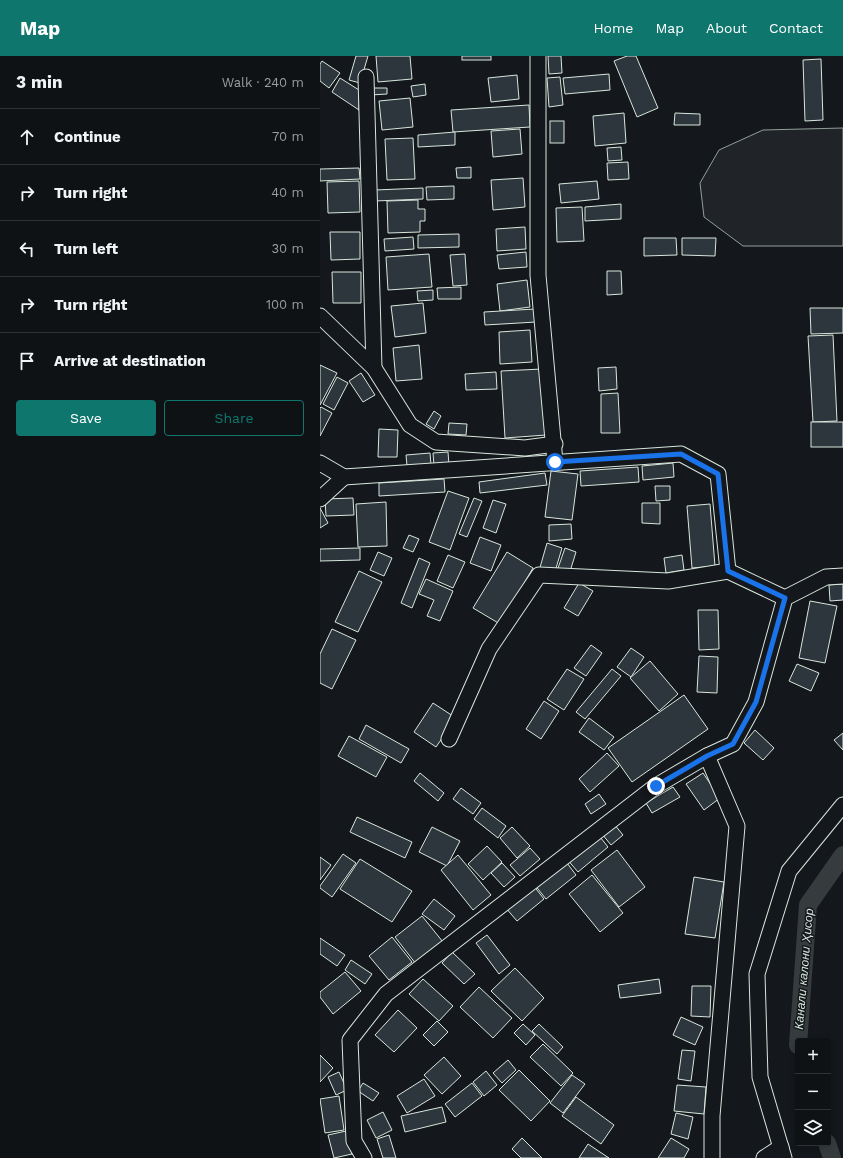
<!DOCTYPE html>
<meta charset="utf-8">
<style>
body{margin:0;font-family:"Work Sans",sans-serif;background:#1d2022;color:#f1f3f6}
.controls{position:absolute;right:12px;bottom:12px;display:grid;overflow:hidden;border-radius:4px;box-shadow:0 2px 6px #0003}
.controls button{width:36px;height:36px;display:grid;place-items:center;padding:0;border:0;border-bottom:1px solid #2f3234;background:#0f1215;color:#f1f3f6;font:20px sans-serif}
.stop{position:absolute;width:12px;height:12px;margin:-9px;border:3px solid #1a73e8;border-radius:50%;background:#fff}
.stop.end{background:#1a73e8;border-color:#fff;box-shadow:0 1px 4px #0008}
.list{margin:0;padding:0;list-style:none}
h2{display:flex;justify-content:space-between;align-items:center;height:52px;margin:0;padding:0 16px;font-size:17px}
h2 small{font-size:13px;font-weight:400;color:#9b9ea0}
.list li{display:grid;grid-template-columns:26px 1fr auto;gap:12px;align-items:center;box-sizing:border-box;height:56px;padding:0 16px;border-top:1px solid #2f3234}
.list b{display:block;font-size:15px;white-space:nowrap}
.list em{font-size:13px;font-style:normal;color:#9b9ea0}
.actions{display:flex;gap:8px;padding:12px 16px}
.actions a{flex:1;padding:9px 0;border:1px solid #0f766e;border-radius:4px;text-align:center;font-size:14px;color:#0f766e}
.actions .main{background:#0f766e;color:#fff}
.icon{flex:none;width:22px;height:22px;fill:none;stroke:currentColor;stroke-width:2;stroke-linecap:round;stroke-linejoin:round}
.map{position:relative;flex:none;width:523px;height:1102px;overflow:hidden}
header{display:flex;align-items:center;gap:24px;box-sizing:border-box;height:56px;padding:0 20px;background:#0f766e;color:#fff}
header strong{font-size:19px}
nav{display:flex;gap:22px;margin-inline-start:auto;font-size:14px}
main{display:flex}
aside{flex:1;background:#0f1215}
.map>svg:first-child{display:block}
</style>
<header>
<strong>Map</strong>
<nav><a>Home</a><a>Map</a><a>About</a><a>Contact</a></nav>
</header>
<main>
<aside>
<h2>3 min<small>Walk · 240 m</small></h2>
<ul class="list">
<li><svg class="icon" aria-label="ahead" viewBox="0 0 24 24"><path d="M12 20V5M6 11l6-6 6 6"/></svg><div><b>Continue</b></div><em>70 m</em></li>
<li><svg class="icon" aria-label="right" viewBox="0 0 24 24"><path d="M7 20v-9h11M14 6l5 5-5 5"/></svg><div><b>Turn right</b></div><em>40 m</em></li>
<li><svg class="icon" aria-label="left" viewBox="0 0 24 24"><path d="M17 20v-9H6M10 6l-5 5 5 5"/></svg><div><b>Turn left</b></div><em>30 m</em></li>
<li><svg class="icon" aria-label="right" viewBox="0 0 24 24"><path d="M7 20v-9h11M14 6l5 5-5 5"/></svg><div><b>Turn right</b></div><em>100 m</em></li>
<li><svg class="icon" aria-label="arrive" viewBox="0 0 24 24"><path d="M6 21V4h12l-3 4 3 4H6"/></svg><div><b>Arrive at destination</b></div></li>
</ul>
<div class="actions"><a class="main">Save</a><a>Share</a></div>
</aside>
<div class="map">
<svg width="523" height="1102" viewBox="0 0 523 1102">
<rect width="100%" height="100%" fill="#14181c"/>
<path fill="#202428" stroke="#939e99" d="M 523,72 L 523,190 L 423,190 L 384,161 L 380,127 L 399,94 L 443,74 Z"/>
<g fill="none" stroke-linecap="round" stroke-linejoin="round">
<g stroke="#363b3e" stroke-width="18">
<path d="M 478,989 L 488,849 L 523,799"/>
<path d="M 507,1087 L 512,1102"/>
</g>
</g>
<g fill="#2c363c" stroke="#d8e6dc">
<path d="M 36,0 L 48,0 L 40,27 L 29,24 Z"/>
<path d="M 56,0 L 90,0 L 92,23 L 58,26 Z"/>
<rect x="142" y="0" width="29" height="4"/>
<path d="M 228,0 L 241,0 L 242,17 L 229,18 Z"/>
<path d="M 307,0 L 316,0 L 338,52 L 317,61 L 294,5 Z"/>
<path d="M 501,3 L 503,64 L 485,65 L 483,4 Z"/>
<path d="M 2,5 L 20,17 L 9,32 L 0,25 L 0,8 Z"/>
<path d="M 289,18 L 290,34 L 245,38 L 243,22 Z"/>
<path d="M 197,19 L 199,43 L 171,46 L 168,22 Z"/>
<path d="M 240,21 L 243,49 L 229,51 L 227,22 Z"/>
<path d="M 20,22 L 39,34 L 39,54 L 12,36 Z"/>
<path d="M 105,28 L 106,39 L 93,41 L 91,30 Z"/>
<path d="M 50,32 L 67,32 L 67,38 L 50,39 Z"/>
<path d="M 90,42 L 93,71 L 62,74 L 59,45 Z"/>
<path d="M 209,49 L 210,71 L 133,76 L 131,54 Z"/>
<path d="M 304,57 L 306,87 L 275,90 L 273,60 Z"/>
<path d="M 355,57 L 380,58 L 380,69 L 354,69 Z"/>
<rect x="230" y="65" width="14" height="22"/>
<path d="M 200,73 L 202,98 L 173,101 L 171,75 Z"/>
<path d="M 135,76 L 135,89 L 98,91 L 98,79 Z"/>
<path d="M 93,82 L 95,123 L 67,124 L 65,83 Z"/>
<path d="M 301,91 L 302,104 L 288,105 L 287,92 Z"/>
<path d="M 308,106 L 309,123 L 288,124 L 287,107 Z"/>
<path d="M 151,111 L 151,122 L 137,122 L 136,112 Z"/>
<path d="M 39,112 L 40,123 L 0,125 L 0,113 Z"/>
<path d="M 203,122 L 205,151 L 173,154 L 171,124 Z"/>
<path d="M 39,125 L 40,156 L 8,157 L 7,126 Z"/>
<path d="M 277,125 L 279,143 L 241,147 L 239,128 Z"/>
<path d="M 134,130 L 134,143 L 107,144 L 106,131 Z"/>
<path d="M 103,132 L 103,143 L 55,145 L 55,134 Z"/>
<path d="M 98,144 L 98,153 L 105,153 L 105,165 L 100,165 L 100,176 L 68,177 L 67,145 Z"/>
<path d="M 301,148 L 301,163 L 265,165 L 265,151 Z"/>
<path d="M 262,151 L 264,185 L 237,186 L 236,152 Z"/>
<path d="M 205,171 L 206,193 L 177,195 L 176,173 Z"/>
<path d="M 10,176 L 40,176 L 40,203 L 11,204 Z"/>
<path d="M 139,178 L 139,191 L 98,192 L 98,179 Z"/>
<path d="M 93,181 L 94,193 L 65,195 L 64,183 Z"/>
<path d="M 324,182 L 356,182 L 357,199 L 324,200 Z"/>
<path d="M 362,182 L 396,182 L 395,200 L 362,199 Z"/>
<path d="M 206,196 L 207,211 L 179,213 L 177,199 Z"/>
<path d="M 109,198 L 112,231 L 68,234 L 66,201 Z"/>
<path d="M 145,198 L 147,229 L 133,230 L 130,199 Z"/>
<path d="M 287,215 L 301,215 L 302,238 L 287,239 Z"/>
<path d="M 12,216 L 41,216 L 41,247 L 13,247 Z"/>
<path d="M 207,224 L 210,251 L 180,255 L 177,228 Z"/>
<path d="M 141,231 L 141,243 L 118,243 L 117,232 Z"/>
<path d="M 113,234 L 113,244 L 98,245 L 97,235 Z"/>
<path d="M 103,247 L 106,277 L 75,281 L 71,250 Z"/>
<path d="M 490,252 L 523,252 L 523,277 L 491,278 Z"/>
<path d="M 215,253 L 216,266 L 165,269 L 164,256 Z"/>
<path d="M 210,274 L 212,306 L 180,308 L 179,276 Z"/>
<path d="M 513,279 L 517,365 L 493,366 L 488,280 Z"/>
<path d="M 99,289 L 102,323 L 76,325 L 73,292 Z"/>
<path d="M 0,309 L 17,317 L 0,349 Z"/>
<path d="M 296,311 L 297,333 L 279,335 L 278,312 Z"/>
<path d="M 222,313 L 226,379 L 185,382 L 181,315 Z"/>
<path d="M 176,316 L 177,333 L 146,334 L 145,318 Z"/>
<path d="M 41,317 L 55,339 L 43,346 L 29,325 Z"/>
<path d="M 17,321 L 28,327 L 14,354 L 3,348 Z"/>
<path d="M 298,337 L 300,377 L 281,377 L 281,338 Z"/>
<path d="M 1,351 L 12,357 L 0,380 L 0,352 Z"/>
<path d="M 114,355 L 121,360 L 114,373 L 106,368 Z"/>
<rect x="491" y="366" width="32" height="25"/>
<path d="M 129,367 L 147,368 L 146,379 L 128,378 Z"/>
<path d="M 59,373 L 78,374 L 77,401 L 58,401 Z"/>
<path d="M 128,396 L 129,409 L 114,410 L 113,397 Z"/>
<path d="M 110,397 L 111,409 L 87,410 L 86,399 Z"/>
<path d="M 353,407 L 354,421 L 323,424 L 322,410 Z"/>
<path d="M 318,411 L 319,426 L 261,430 L 260,415 Z"/>
<path d="M 231,415 L 258,418 L 252,464 L 225,461 Z"/>
<path d="M 225,417 L 227,429 L 160,437 L 159,426 Z"/>
<path d="M 124,423 L 125,436 L 59,440 L 59,427 Z"/>
<path d="M 335,430 L 350,430 L 350,444 L 336,445 Z"/>
<path d="M 128,435 L 149,442 L 130,494 L 109,486 Z"/>
<path d="M 33,442 L 34,459 L 6,460 L 5,443 Z"/>
<path d="M 154,442 L 162,445 L 147,481 L 139,478 Z"/>
<path d="M 173,444 L 186,448 L 176,477 L 163,472 Z"/>
<path d="M 66,446 L 67,490 L 38,491 L 36,448 Z"/>
<path d="M 322,447 L 340,447 L 340,468 L 322,467 Z"/>
<path d="M 390,448 L 395,510 L 372,512 L 367,450 Z"/>
<path d="M 0,452 L 8,467 L 0,472 Z"/>
<path d="M 251,468 L 252,483 L 229,485 L 229,469 Z"/>
<path d="M 89,479 L 99,483 L 93,496 L 83,492 Z"/>
<path d="M 160,481 L 181,489 L 171,515 L 150,507 Z"/>
<path d="M 227,487 L 242,492 L 234,519 L 219,515 Z"/>
<path d="M 40,492 L 40,504 L 0,505 L 0,493 Z"/>
<path d="M 245,492 L 256,496 L 248,522 L 236,518 Z"/>
<path d="M 58,496 L 72,502 L 64,520 L 50,514 Z"/>
<path d="M 187,496 L 213,512 L 180,568 L 153,552 Z"/>
<path d="M 128,499 L 145,506 L 133,532 L 117,525 Z"/>
<path d="M 362,499 L 364,514 L 346,517 L 344,502 Z"/>
<path d="M 99,502 L 110,507 L 92,552 L 81,547 Z"/>
<path d="M 39,515 L 62,526 L 38,576 L 15,566 Z"/>
<path d="M 106,523 L 133,535 L 120,565 L 107,560 L 114,544 L 99,538 Z"/>
<path d="M 259,527 L 273,535 L 258,560 L 244,552 Z"/>
<path d="M 523,528 L 523,544 L 510,545 L 509,529 Z"/>
<path d="M 490,545 L 517,550 L 505,607 L 479,602 Z"/>
<path d="M 378,554 L 398,554 L 399,593 L 379,594 Z"/>
<path d="M 12,573 L 36,584 L 12,633 L 0,627 L 0,598 Z"/>
<path d="M 271,589 L 282,597 L 266,620 L 254,612 Z"/>
<path d="M 311,592 L 324,601 L 311,621 L 297,611 Z"/>
<path d="M 379,600 L 398,601 L 397,637 L 377,636 Z"/>
<path d="M 330,605 L 358,638 L 339,655 L 310,622 Z"/>
<path d="M 477,608 L 499,617 L 491,635 L 469,625 Z"/>
<path d="M 247,613 L 264,623 L 244,654 L 227,643 Z"/>
<path d="M 292,613 L 301,620 L 265,663 L 256,656 Z"/>
<path d="M 364,639 L 388,673 L 312,726 L 288,692 Z"/>
<path d="M 224,645 L 239,655 L 221,683 L 206,673 Z"/>
<path d="M 113,647 L 136,662 L 116,691 L 94,676 Z"/>
<path d="M 269,662 L 294,681 L 284,694 L 259,676 Z"/>
<path d="M 46,669 L 89,693 L 81,707 L 39,683 Z"/>
<path d="M 435,674 L 454,692 L 443,704 L 424,687 Z"/>
<path d="M 523,677 L 523,694 L 514,684 Z"/>
<path d="M 29,680 L 67,701 L 56,721 L 18,700 Z"/>
<path d="M 287,697 L 299,710 L 270,736 L 259,723 Z"/>
<path d="M 100,717 L 124,737 L 118,745 L 94,725 Z"/>
<path d="M 383,717 L 400,742 L 384,754 L 366,728 Z"/>
<path d="M 353,731 L 360,741 L 332,757 L 326,747 Z"/>
<path d="M 141,732 L 161,747 L 153,758 L 133,743 Z"/>
<path d="M 279,738 L 286,748 L 271,758 L 265,748 Z"/>
<path d="M 162,752 L 186,770 L 178,782 L 154,763 Z"/>
<path d="M 37,761 L 92,786 L 85,802 L 30,776 Z"/>
<path d="M 294,768 L 303,779 L 291,789 L 282,778 Z"/>
<path d="M 112,771 L 140,785 L 127,810 L 99,796 Z"/>
<path d="M 192,771 L 210,790 L 197,802 L 180,782 Z"/>
<path d="M 277,777 L 288,791 L 258,816 L 246,802 Z"/>
<path d="M 167,790 L 182,806 L 163,824 L 148,808 Z"/>
<path d="M 210,792 L 220,803 L 200,820 L 190,809 Z"/>
<path d="M 297,794 L 325,831 L 299,851 L 271,814 Z"/>
<path d="M 23,798 L 36,807 L 12,841 L 0,832 L 0,830 Z"/>
<path d="M 138,799 L 171,839 L 153,854 L 121,814 Z"/>
<path d="M 0,801 L 11,809 L 0,824 Z"/>
<path d="M 40,803 L 92,835 L 72,866 L 20,833 Z"/>
<path d="M 244,803 L 256,819 L 226,843 L 214,828 Z"/>
<path d="M 182,807 L 195,821 L 184,831 L 171,817 Z"/>
<path d="M 272,819 L 303,857 L 280,876 L 249,838 Z"/>
<path d="M 374,821 L 404,826 L 395,882 L 365,878 Z"/>
<path d="M 213,829 L 224,843 L 197,865 L 185,851 Z"/>
<path d="M 114,843 L 135,860 L 124,874 L 102,858 Z"/>
<path d="M 102,860 L 123,886 L 96,908 L 75,881 Z"/>
<path d="M 167,879 L 190,909 L 179,918 L 156,887 Z"/>
<path d="M 72,881 L 92,906 L 69,924 L 49,900 Z"/>
<path d="M 0,882 L 25,899 L 17,910 L 0,898 Z"/>
<path d="M 132,896 L 155,918 L 144,928 L 122,907 Z"/>
<path d="M 31,904 L 52,918 L 45,928 L 25,914 Z"/>
<path d="M 195,912 L 224,942 L 202,965 L 171,935 Z"/>
<path d="M 25,916 L 41,935 L 13,958 L 0,941 L 0,936 Z"/>
<path d="M 103,923 L 133,950 L 119,965 L 89,938 Z"/>
<path d="M 339,923 L 341,937 L 300,942 L 298,929 Z"/>
<path d="M 372,930 L 391,930 L 390,961 L 371,960 Z"/>
<path d="M 159,931 L 192,962 L 173,982 L 140,951 Z"/>
<path d="M 78,954 L 97,972 L 74,996 L 55,979 Z"/>
<path d="M 361,961 L 383,971 L 375,989 L 353,979 Z"/>
<path d="M 117,965 L 128,976 L 114,990 L 103,979 Z"/>
<path d="M 203,968 L 215,979 L 206,989 L 194,977 Z"/>
<path d="M 219,968 L 243,991 L 237,998 L 212,975 Z"/>
<path d="M 223,988 L 253,1017 L 241,1030 L 210,1001 Z"/>
<path d="M 362,994 L 375,995 L 371,1025 L 358,1023 Z"/>
<path d="M 0,999 L 13,1012 L 0,1026 Z"/>
<path d="M 124,1001 L 141,1020 L 122,1038 L 104,1019 Z"/>
<path d="M 188,1004 L 196,1014 L 182,1027 L 173,1017 Z"/>
<path d="M 199,1014 L 230,1045 L 211,1065 L 179,1034 Z"/>
<path d="M 166,1015 L 177,1029 L 164,1040 L 153,1026 Z"/>
<path d="M 19,1016 L 27,1034 L 16,1039 L 8,1021 Z"/>
<path d="M 252,1019 L 265,1028 L 243,1057 L 230,1047 Z"/>
<path d="M 104,1023 L 115,1040 L 87,1057 L 77,1040 Z"/>
<path d="M 43,1027 L 59,1037 L 53,1045 L 38,1035 Z"/>
<path d="M 152,1027 L 162,1040 L 135,1061 L 125,1048 Z"/>
<path d="M 357,1029 L 386,1031 L 384,1058 L 354,1055 Z"/>
<path d="M 19,1040 L 24,1074 L 5,1077 L 0,1043 Z"/>
<path d="M 256,1041 L 294,1069 L 281,1088 L 242,1060 Z"/>
<path d="M 122,1051 L 126,1066 L 85,1076 L 81,1060 Z"/>
<path d="M 63,1056 L 72,1074 L 56,1082 L 47,1064 Z"/>
<path d="M 356,1057 L 373,1061 L 368,1083 L 351,1078 Z"/>
<path d="M 26,1075 L 32,1098 L 14,1102 L 8,1079 Z"/>
<path d="M 69,1079 L 76,1102 L 63,1102 L 57,1083 Z"/>
<path d="M 202,1082 L 222,1102 L 201,1102 L 192,1093 Z"/>
<path d="M 351,1082 L 369,1093 L 364,1102 L 338,1102 Z"/>
<path d="M 268,1088 L 289,1102 L 259,1102 Z"/>
</g>
<g fill="none" stroke-linecap="round" stroke-linejoin="round">
<g stroke="#d8e6dc" stroke-width="17">
<g id="minor">
<path d="M 218,0 L 218,219 L 235,406"/>
<path d="M 46,21 L 54,312"/>
<path d="M 0,260 L 54,312 L 90,369 L 116,386 L 205,392 L 235,388"/>
<path d="M 0,407 L 24,421 L 361,398 L 398,418 L 408,515"/>
<path d="M 0,443 L 24,421"/>
<path d="M 129,683 L 169,593 L 219,519 L 348,525 L 408,515 L 465,542"/>
<path d="M 387,700 L 413,688 L 436,646 L 465,542 L 506,521 L 523,520"/>
<path d="M 44,1102 L 34,1085 L 30,984 L 66,938 L 336,730 L 387,700 L 417,770 L 392,1060 L 392,1102"/>
<path d="M 444,1102 L 461,1091"/>
<path d="M 464,1102 L 440,1021 L 437,918 L 469,815 L 523,749"/>
</g>
</g>
<use href="#minor" stroke="#14181c" stroke-width="15"/>
</g>
<g fill="none" stroke-linecap="round" stroke-linejoin="round">
<path stroke="#1a73e8" stroke-width="5" d="M 235,406 L 361,398 L 398,418 L 408,515 L 465,542 L 436,646 L 413,688 L 387,700 L 336,730"/>
</g>
<g text-anchor="middle" stroke-width="3" stroke-linejoin="round" paint-order="stroke">
<g font-size="12" font-style="italic" fill="#d8e6dc" stroke="#14181c">
<text transform="translate(484 913) rotate(-85)" y="4">Канали калони Ҳисор</text>
</g>
</g>
</svg>
<div class="controls">
<button>+</button>
<button>−</button>
<button><svg class="icon" aria-label="layers" viewBox="0 0 24 24"><path d="M12 4l9 5-9 5-9-5zM3 14l9 5 9-5"/></svg></button>
</div>
<div class="stop" style="left:235px;top:406px"></div>
<div class="stop end" style="left:336px;top:730px"></div>
</div>
</main>
